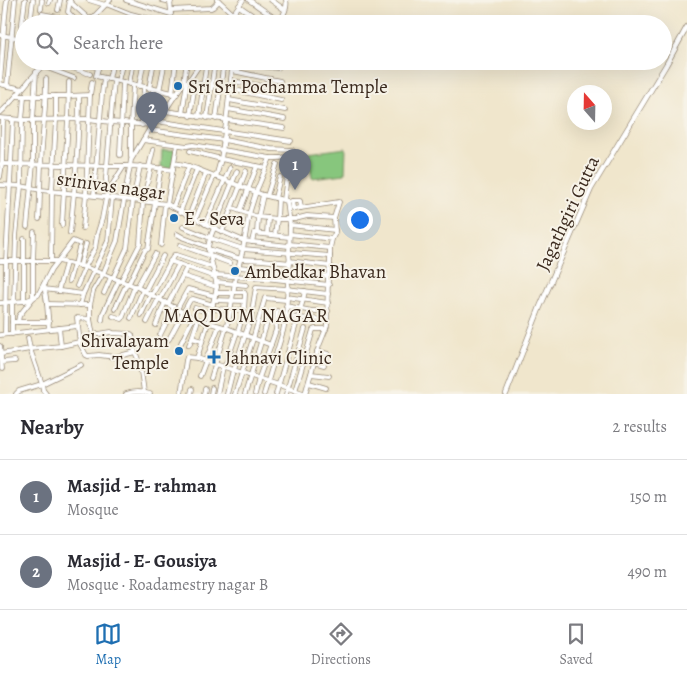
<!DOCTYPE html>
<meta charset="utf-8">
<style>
body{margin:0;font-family:Alegreya,serif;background:#f7f7f7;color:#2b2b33}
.compass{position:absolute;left:567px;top:85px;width:45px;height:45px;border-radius:50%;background:#fff;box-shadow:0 5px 20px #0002;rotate:340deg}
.you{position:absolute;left:359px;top:219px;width:18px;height:18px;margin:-12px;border:4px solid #fff;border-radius:50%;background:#1a73e8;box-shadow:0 0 0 8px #1a73e833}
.badge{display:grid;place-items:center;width:32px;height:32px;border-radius:50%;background:#1f6fb2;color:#fff;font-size:16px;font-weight:700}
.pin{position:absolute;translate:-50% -41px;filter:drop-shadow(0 1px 2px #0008)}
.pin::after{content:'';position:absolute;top:26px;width:18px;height:15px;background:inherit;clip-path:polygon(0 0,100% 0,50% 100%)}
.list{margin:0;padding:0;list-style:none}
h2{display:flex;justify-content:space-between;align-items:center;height:65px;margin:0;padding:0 20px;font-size:21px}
h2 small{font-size:16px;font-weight:400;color:#7c7c81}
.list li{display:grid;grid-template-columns:32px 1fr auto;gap:15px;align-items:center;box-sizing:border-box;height:75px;padding:0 20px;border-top:1px solid #e1e1e2}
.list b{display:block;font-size:19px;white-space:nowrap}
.list p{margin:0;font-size:16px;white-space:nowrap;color:#7c7c81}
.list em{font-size:16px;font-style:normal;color:#7c7c81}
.icon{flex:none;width:28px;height:28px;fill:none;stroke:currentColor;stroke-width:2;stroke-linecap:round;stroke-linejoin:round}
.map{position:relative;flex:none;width:687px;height:394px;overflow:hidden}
.search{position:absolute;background:#fff;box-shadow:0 5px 20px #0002;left:15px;right:15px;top:15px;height:55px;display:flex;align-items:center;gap:12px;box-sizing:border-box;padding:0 18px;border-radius:28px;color:#7c7c81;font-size:19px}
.sheet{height:215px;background:#fff}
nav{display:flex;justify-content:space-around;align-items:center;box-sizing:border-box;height:70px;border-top:1px solid #e1e1e2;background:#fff;font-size:14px;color:#7c7c81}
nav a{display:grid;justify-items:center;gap:2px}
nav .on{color:#1f6fb2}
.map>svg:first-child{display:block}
</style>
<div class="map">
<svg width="687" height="394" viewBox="0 0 687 394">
<rect width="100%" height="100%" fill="#f7f3e8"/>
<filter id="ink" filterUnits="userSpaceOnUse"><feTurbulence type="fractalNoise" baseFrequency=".02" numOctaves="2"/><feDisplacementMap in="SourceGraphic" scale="10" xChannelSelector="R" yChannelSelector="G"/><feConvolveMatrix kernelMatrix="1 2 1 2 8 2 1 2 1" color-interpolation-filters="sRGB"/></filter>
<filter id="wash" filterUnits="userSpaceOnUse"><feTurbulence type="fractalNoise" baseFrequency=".0096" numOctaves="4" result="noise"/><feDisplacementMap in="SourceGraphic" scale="20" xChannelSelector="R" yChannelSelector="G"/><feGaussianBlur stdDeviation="1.12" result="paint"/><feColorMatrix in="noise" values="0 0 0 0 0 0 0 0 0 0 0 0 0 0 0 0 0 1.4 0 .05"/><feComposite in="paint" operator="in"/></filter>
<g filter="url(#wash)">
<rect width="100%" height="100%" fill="#f0e6cc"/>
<g fill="#87c67d" stroke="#61784e">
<path d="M 346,148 L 345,174 L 312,178 L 308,153 Z"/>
<path d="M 162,150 L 175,150 L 172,169 L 161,167 Z"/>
</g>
</g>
<g filter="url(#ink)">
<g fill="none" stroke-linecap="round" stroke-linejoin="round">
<g stroke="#968875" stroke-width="5.5">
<g id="minor">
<path d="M 70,0 L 68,12 L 79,24"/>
<path d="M 89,0 L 105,5"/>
<path d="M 126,0 L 171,14"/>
<path d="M 162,0 L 171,2"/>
<path d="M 170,0 L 171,12"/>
<path d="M 249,0 L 276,19 L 281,20 C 284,13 288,7 286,0"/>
<path d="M 271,0 L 285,10"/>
<path d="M 69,1 L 90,20"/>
<path d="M 219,1 L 233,14 L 247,24"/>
<path d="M 49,3 L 50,0"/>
<path d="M 106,4 L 131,14 L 169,24"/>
<path d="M 239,6 L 265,24"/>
<path d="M 41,9 L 42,0"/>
<path d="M 58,10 L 60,0"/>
<path d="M 171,10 L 211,8 L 213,7 L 219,1 L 217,0"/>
<path d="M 41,16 L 42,14 L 58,17 L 65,24"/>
<path d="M 41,16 L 50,24"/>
<path d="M 91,18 L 108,24"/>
<path d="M 172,20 L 214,18 L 229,20"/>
<path d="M 30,24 L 33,0"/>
<path d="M 87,24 L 110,0"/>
<path d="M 226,24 L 243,0"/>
<path d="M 0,35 L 24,39"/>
<path d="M 20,39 L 25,0"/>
<path d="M 52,61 L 90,74"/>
<path d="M 79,61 L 98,68"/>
<path d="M 100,61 L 96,76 L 177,94"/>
<path d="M 168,61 L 175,63"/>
<path d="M 234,63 L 278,68"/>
<path d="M 42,66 L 74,78"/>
<path d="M 233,71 L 280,81"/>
<path d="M 109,79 L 113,61"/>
<path d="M 0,80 C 3,53 3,27 7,0"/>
<path d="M 118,81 L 123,61"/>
<path d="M 231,81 L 282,89"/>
<path d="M 184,82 L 187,61"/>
<path d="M 188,82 L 230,88"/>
<path d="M 0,84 L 22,89"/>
<path d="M 129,84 L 133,61"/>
<path d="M 7,86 L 15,0"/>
<path d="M 139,86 L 144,61"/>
<path d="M 149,89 L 154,61"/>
<path d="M 230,89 L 281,100"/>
<path d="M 159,91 L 165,61"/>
<path d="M 172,94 L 176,61"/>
<path d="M 17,96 L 69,96 L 90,95"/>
<path d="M 229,100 L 285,110"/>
<path d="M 228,109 L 284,119"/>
<path d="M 165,111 L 284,128"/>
<path d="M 0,113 C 18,97 30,76 48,61"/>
<path d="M 182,114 L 187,82"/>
<path d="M 190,116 L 194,90"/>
<path d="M 199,117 L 206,66"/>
<path d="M 0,118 L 22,120 L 89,119 L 110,122 L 152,125 L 153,126"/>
<path d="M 207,118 L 215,61"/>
<path d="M 216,119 L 224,61"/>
<path d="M 156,121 L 291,141"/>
<path d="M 142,125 L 144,87"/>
<path d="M 152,125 L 153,90"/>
<path d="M 149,130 L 224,140 L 271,149 L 292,150"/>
<path d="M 143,140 L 187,146 L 193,145 L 270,158 C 277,158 285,159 290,155"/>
<path d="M 190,151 L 221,159 L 262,167"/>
<path d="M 120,155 L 123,83"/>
<path d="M 131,157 L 131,124 L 133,85"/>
<path d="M 174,163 L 185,165 L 197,169 L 263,195 L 287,201 L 290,225 L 289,254 L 290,263 L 288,281 L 286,316"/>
<path d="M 0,164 C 41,164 83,166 124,166"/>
<path d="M 149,167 L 153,150"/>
<path d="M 0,177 L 2,164 L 3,119"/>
<path d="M 216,177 L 221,159 L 225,131 L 233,61"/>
<path d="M 0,185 L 21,186 L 41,190 L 167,204 L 214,228 L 237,171"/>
<path d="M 107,193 L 106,178 L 114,80"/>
<path d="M 94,195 L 102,94 L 104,78"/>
<path d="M 267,196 L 277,164"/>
<path d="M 275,198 L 280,177"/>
<path d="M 284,200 L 288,167"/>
<path d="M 292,201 L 293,208 L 294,209 L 339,202 L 334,218 L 335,233 L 332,239 L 330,248 L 330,266 L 328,276 L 327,326 L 319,346 L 305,394"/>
<path d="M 292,201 L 300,201 L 301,208"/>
<path d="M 167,204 L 177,145"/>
<path d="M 173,207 L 189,166"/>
<path d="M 232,208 L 258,217 L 277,219 L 295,219 L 307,216 L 334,218"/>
<path d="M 240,211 L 257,166"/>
<path d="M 180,212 L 197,169"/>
<path d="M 189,216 L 206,173"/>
<path d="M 39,219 C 40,201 40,183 41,165 C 42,136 46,108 46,79"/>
<path d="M 195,220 L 214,176"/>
<path d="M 205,224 L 230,168"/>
<path d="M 62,225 L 68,120 L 69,82"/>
<path d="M 290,225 L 335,230"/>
<path d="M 27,227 L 33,164 L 33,119 L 36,72"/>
<path d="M 183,227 L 210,238 L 243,249 L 330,256"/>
<path d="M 83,228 L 86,194 L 90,95 L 92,82"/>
<path d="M 222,232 L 246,171"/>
<path d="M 70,233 C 75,187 79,142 79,96"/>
<path d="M 257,233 L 258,217 L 263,195"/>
<path d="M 177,234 L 184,238 L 208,247"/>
<path d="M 267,234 L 268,218"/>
<path d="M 290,234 L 332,239"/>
<path d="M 275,235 L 277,219 L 278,199"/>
<path d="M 252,242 L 254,233 L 289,237"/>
<path d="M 289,244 L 330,248"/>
<path d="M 161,245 L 165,204"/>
<path d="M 180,245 L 230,263"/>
<path d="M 208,249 L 241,259 L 262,260 L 290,263"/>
<path d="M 0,261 L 59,261 L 85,267 L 137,287 L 193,318 L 227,328 L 271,345"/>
<path d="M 51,261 L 52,190 L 56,120 L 56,96"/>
<path d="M 170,261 L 215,277"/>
<path d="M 289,261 L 330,266"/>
<path d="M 75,265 L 79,248"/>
<path d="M 80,266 L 86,244"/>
<path d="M 239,267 L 328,276"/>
<path d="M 215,275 L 265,278 L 329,285"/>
<path d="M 183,276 L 217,287"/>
<path d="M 113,278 L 127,248 L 133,201 L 140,166"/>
<path d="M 69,281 L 74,264"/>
<path d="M 121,281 L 140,244 L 143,202 L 151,167"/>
<path d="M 217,282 L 246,285"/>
<path d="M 129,283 L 145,250 L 148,249 L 155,203 L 161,168"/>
<path d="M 44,284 L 47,304 L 49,329"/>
<path d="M 77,286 L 85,267 L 95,248 L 97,235 L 102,219 L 107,193 L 124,166 L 130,166 L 131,160 L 149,130 L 153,126 L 165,111 L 184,82 L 188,82 L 202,61"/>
<path d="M 137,287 L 155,254"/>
<path d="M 44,289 L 83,294"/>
<path d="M 58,291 L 66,263"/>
<path d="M 145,291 L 163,256"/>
<path d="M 233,292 L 244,292 L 245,294 L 244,310 L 238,332"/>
<path d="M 104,293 L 111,277"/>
<path d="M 216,293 L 233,293"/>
<path d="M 152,295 L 174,255 L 176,255 L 212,267"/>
<path d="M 287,297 L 328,303"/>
<path d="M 160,299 L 179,264"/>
<path d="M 214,300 L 244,301"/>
<path d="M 24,301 L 24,239"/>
<path d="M 14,302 L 16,236 L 21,186 L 22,120 L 24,96"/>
<path d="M 0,303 L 24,301 L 33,298 L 33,261 L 34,232"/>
<path d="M 47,304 L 90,305"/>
<path d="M 168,304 L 187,267"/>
<path d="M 80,305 L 83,294 L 108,241 L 112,198"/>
<path d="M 286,306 L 312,311 L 328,311"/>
<path d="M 195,308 L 210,313"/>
<path d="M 115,309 L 127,283"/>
<path d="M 177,309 L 188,289 L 215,296"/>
<path d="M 212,309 L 244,310"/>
<path d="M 141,315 L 151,294"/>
<path d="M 113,316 L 122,319 L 135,286"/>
<path d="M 131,318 L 143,290"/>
<path d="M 90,319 L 77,318 L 80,344 L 86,355 L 88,356 L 99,355 L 115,357 L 135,352 C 141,363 142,379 144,392"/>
<path d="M 102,320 L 103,313 L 119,280"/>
<path d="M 198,320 L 192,338 L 202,341"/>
<path d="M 12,322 L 49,322"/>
<path d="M 18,322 L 19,316 L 33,298 L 38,295 L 51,270 L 73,241 L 80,244"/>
<path d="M 147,322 L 159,298"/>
<path d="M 156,325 L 165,302"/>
<path d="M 59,328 L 61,346"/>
<path d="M 5,334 L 6,261 L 11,164 L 13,119"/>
<path d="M 12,334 L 12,302"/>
<path d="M 0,335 L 77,326"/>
<path d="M 93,335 L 111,332 L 113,333 L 131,334 L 132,335 L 135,352"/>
<path d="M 160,335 L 174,307"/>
<path d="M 28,338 L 30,349 L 42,384 L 43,390 L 46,394"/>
<path d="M 169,339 L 190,300 L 193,299 L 213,305"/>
<path d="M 181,343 L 193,318"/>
<path d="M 189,345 L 192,338"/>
<path d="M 0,346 L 2,369"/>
<path d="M 317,351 L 328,354"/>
<path d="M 1,354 L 30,349 L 61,346 L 93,339 L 93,335 L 90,319 L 90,305 L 93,291 L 103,274 L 117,241 L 130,166 L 149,167 L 173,170"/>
<path d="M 197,358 L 306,394"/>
<path d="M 2,362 L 15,361"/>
<path d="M 314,362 L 324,365"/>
<path d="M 225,367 L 237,332"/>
<path d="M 234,370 L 251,317 L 256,287 L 287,289 L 328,294"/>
<path d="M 311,374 L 329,376"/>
<path d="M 200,376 L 219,326"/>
<path d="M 211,378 L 229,318 L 236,276 L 243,249 L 249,214 L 256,192 L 270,158"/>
<path d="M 309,383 L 326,388"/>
<path d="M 295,391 L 313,330 L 315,329 L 326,329"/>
<path d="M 16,394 L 19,391 L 42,384 L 81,365"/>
<path d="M 126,394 C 134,391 141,391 150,394"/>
<path d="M 181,394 L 186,360 L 187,357 L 197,358 L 208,323 L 217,287 L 215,277 L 208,247 L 210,238 L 214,228 L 244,241 L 289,246"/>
<path d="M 191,394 L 192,389"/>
<path d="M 204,394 L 205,389"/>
<path d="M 211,394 L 212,388"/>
<path d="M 217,394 L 223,367"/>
<path d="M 227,394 L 233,370"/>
<path d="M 235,394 L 253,339 L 265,298 L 286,300"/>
<path d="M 245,394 L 270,313"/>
<path d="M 255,394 L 259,378 L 276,330 L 277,311"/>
<path d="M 264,394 L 283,331 L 286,316 L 297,318 L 327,320"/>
<path d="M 276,394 L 303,300 L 305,291"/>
<path d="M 286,394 L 305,329"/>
</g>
</g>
<g stroke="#968875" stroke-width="6">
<path id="tertiary" d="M 506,394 L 540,307 L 591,189 L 666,65 L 687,27"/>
</g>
<use href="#minor" stroke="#fff" stroke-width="4"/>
<use href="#tertiary" stroke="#fff" stroke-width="4.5"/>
</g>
</g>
<g fill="#1f6fb2" stroke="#f7f3e8" stroke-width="2">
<circle cx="178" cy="86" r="5"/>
<circle cx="174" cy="218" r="5"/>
<circle cx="235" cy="271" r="5"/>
<circle cx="179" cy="351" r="5"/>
<path d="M211.5 349.5h5v5h5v5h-5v5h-5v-5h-5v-5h5z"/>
</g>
<g text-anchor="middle" stroke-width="4" stroke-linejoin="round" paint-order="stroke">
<g font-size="19" fill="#3b2a1e" stroke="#f7f3e8" text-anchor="start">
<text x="188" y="93">Sri Sri Pochamma Temple</text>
<text x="184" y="225">E - Seva</text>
<text x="245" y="278">Ambedkar Bhavan</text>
<text x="169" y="347" text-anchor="end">Shivalayam<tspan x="169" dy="22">Temple</tspan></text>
<text x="225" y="364">Jahnavi Clinic</text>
</g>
<g font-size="19" fill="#3b2a1e" stroke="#f7f3e8">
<text transform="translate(111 185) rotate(8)" y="7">srinivas nagar</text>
<text transform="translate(567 213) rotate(-65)" y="7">Jagathgiri Gutta</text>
</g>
<g font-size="20" letter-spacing="1" fill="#3b2a1e" stroke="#f7f3e8">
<text x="246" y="322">MAQDUM NAGAR</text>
</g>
</g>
</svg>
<svg class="compass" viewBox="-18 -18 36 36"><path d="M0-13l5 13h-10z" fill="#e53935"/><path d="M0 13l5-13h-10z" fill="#7c7c81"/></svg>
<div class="you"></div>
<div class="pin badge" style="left:295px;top:190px;background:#6b7280">1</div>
<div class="pin badge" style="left:152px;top:133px;background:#6b7280">2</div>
<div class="search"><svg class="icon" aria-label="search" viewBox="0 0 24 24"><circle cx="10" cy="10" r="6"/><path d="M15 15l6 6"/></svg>Search here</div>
</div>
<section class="sheet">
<h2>Nearby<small>2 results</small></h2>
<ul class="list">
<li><span class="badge" style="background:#6b7280">1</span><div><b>Masjid - E- rahman</b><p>Mosque</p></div><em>150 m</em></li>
<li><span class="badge" style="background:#6b7280">2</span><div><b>Masjid - E- Gousiya</b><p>Mosque · Roadamestry nagar B</p></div><em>490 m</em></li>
</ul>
</section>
<nav>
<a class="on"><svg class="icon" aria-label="map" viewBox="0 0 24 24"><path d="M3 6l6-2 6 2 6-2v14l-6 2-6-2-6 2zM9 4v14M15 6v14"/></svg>Map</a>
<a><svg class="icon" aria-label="directions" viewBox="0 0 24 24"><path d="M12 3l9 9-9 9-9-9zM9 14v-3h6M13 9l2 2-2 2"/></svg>Directions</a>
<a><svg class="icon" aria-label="saved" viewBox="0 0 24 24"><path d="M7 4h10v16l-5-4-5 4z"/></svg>Saved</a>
</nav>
